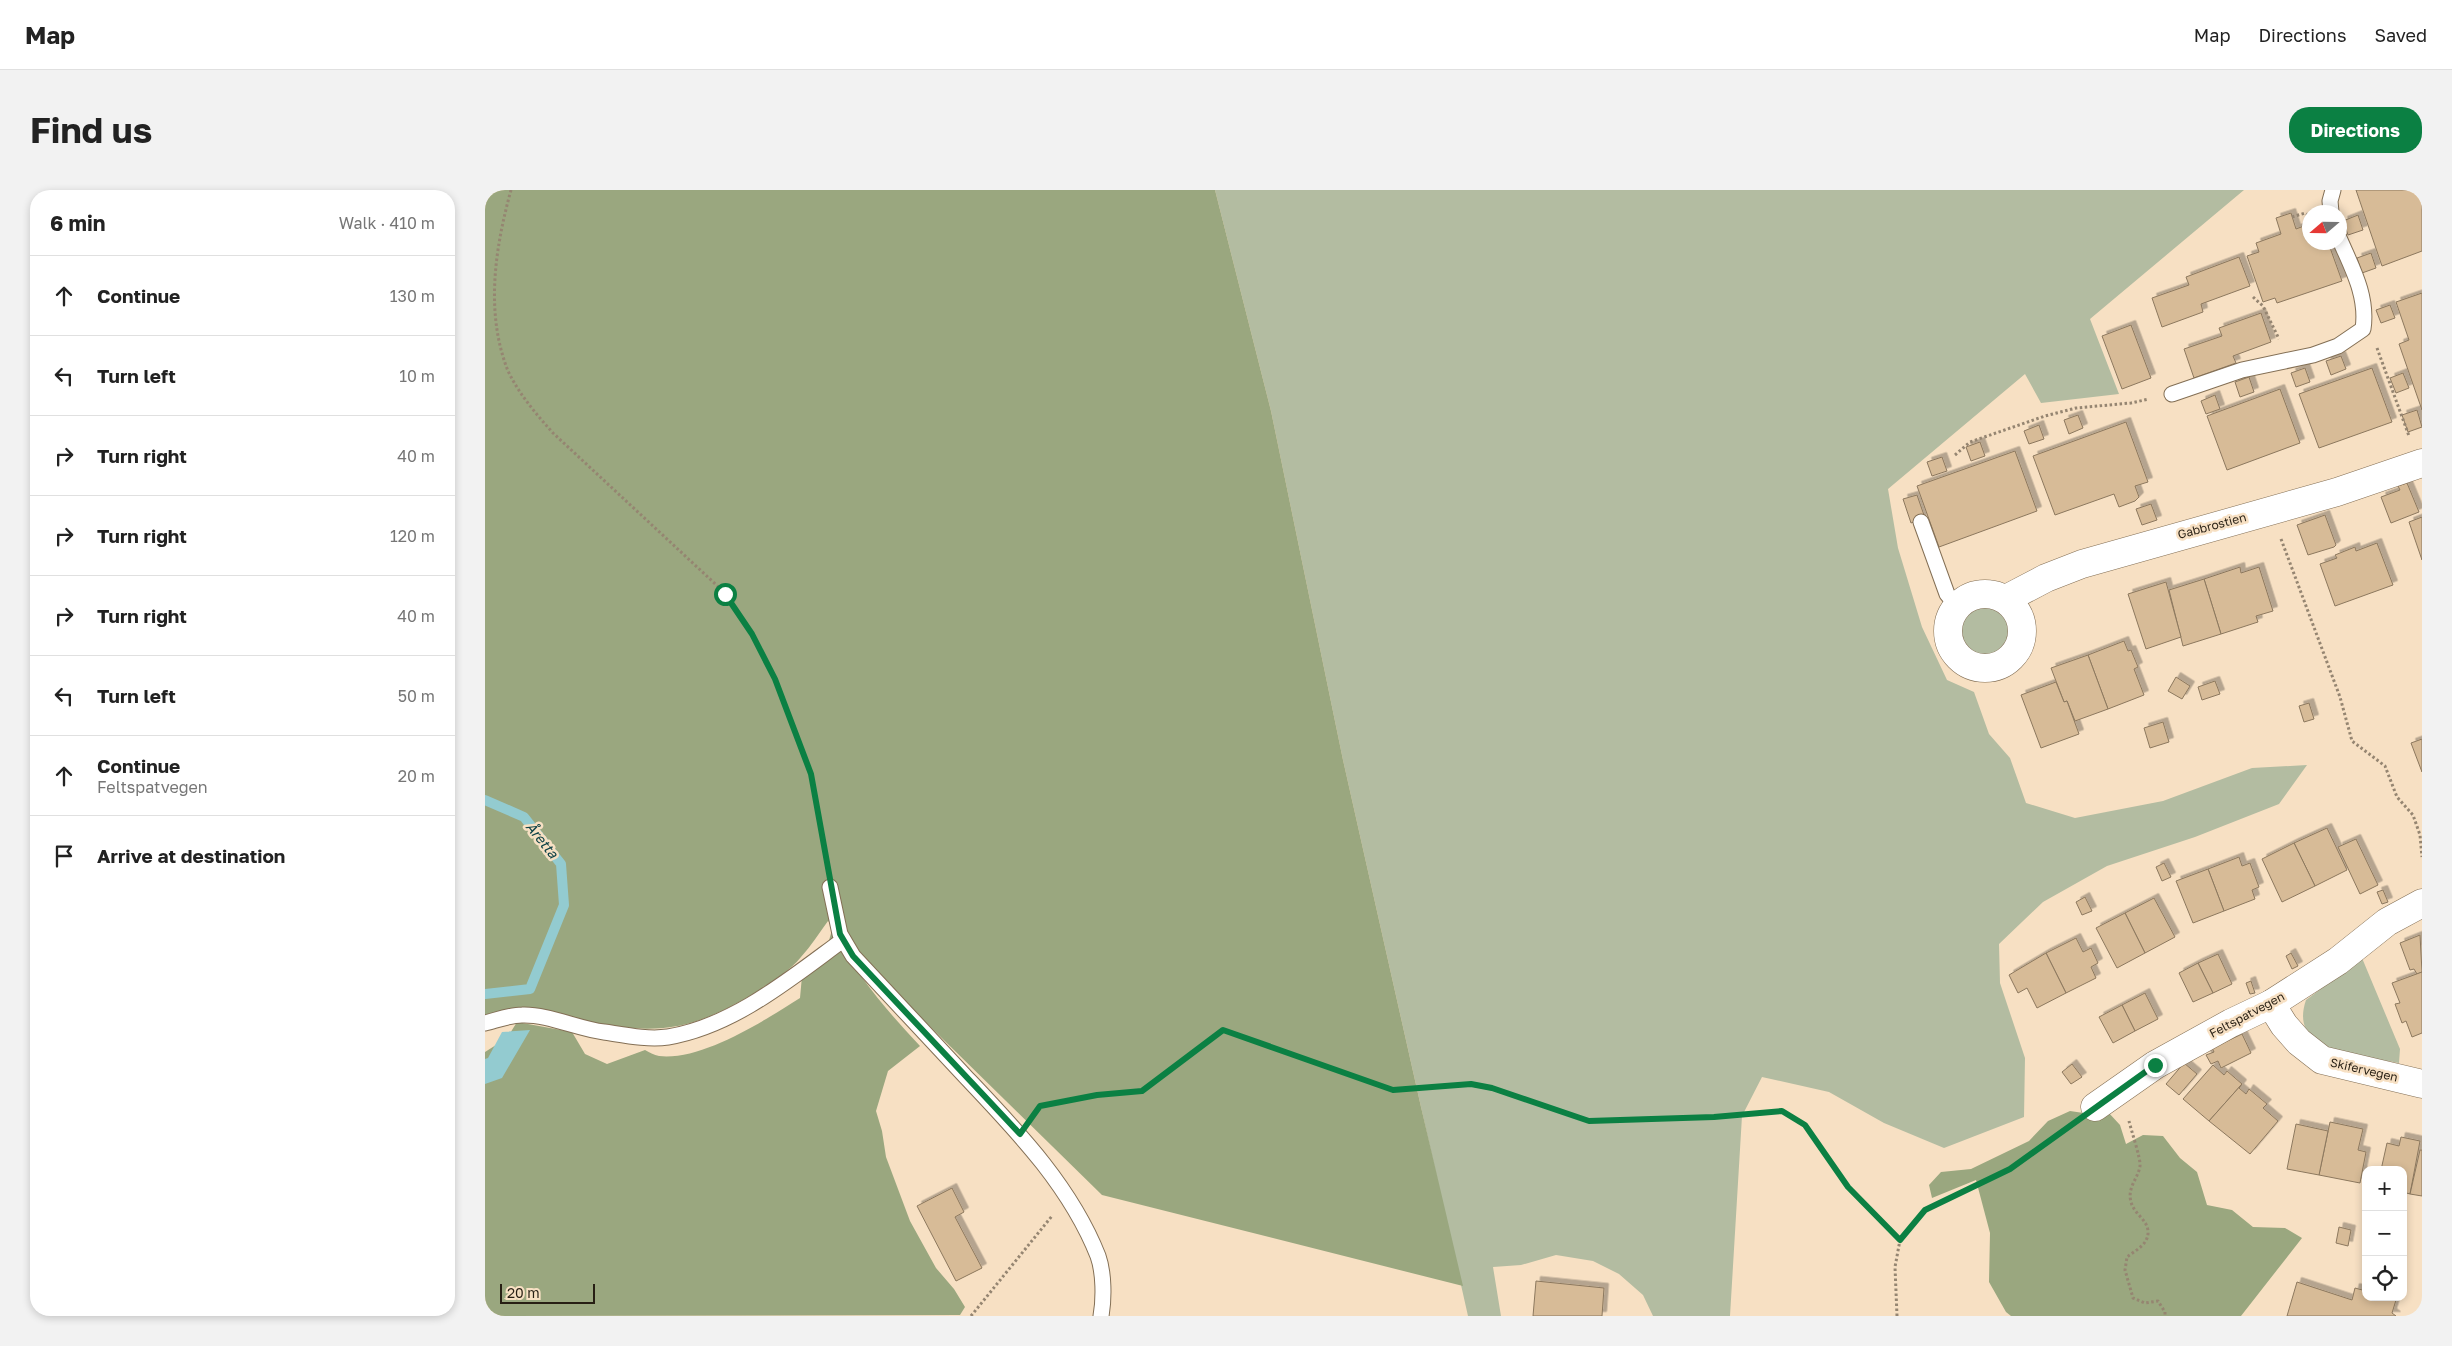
<!DOCTYPE html>
<meta charset="utf-8">
<style>
body{margin:0;font-family:"Golos Text",sans-serif;background:#f2f2f2;color:#222}
.controls{position:absolute;right:15px;bottom:15px;display:grid;overflow:hidden;border-radius:10px;box-shadow:0 2px 8px #0003}
.controls button{width:45px;height:45px;display:grid;place-items:center;padding:0;border:0;border-bottom:1px solid #e0e0e0;background:#fff;color:#222;font:25px sans-serif}
.compass{position:absolute;left:1817px;top:15px;width:45px;height:45px;border-radius:50%;background:#fff;box-shadow:0 2px 8px #0003;rotate:250deg}
.scale{position:absolute;left:15px;bottom:12px;width:95px;box-sizing:border-box;padding-left:5px;border:2px solid #271f14;border-top:0;font-size:14px;line-height:18px;white-space:nowrap;color:#271f14;-webkit-text-stroke:4px #f7e0c3;paint-order:stroke}
.stop{position:absolute;width:15px;height:15px;margin:-11px;border:4px solid #0b8043;border-radius:50%;background:#fff}
.stop.end{background:#0b8043;border-color:#fff;box-shadow:0 1px 5px #0008}
.list{margin:0;padding:0;list-style:none}
h2{display:flex;justify-content:space-between;align-items:center;height:65px;margin:0;padding:0 20px;font-size:21px}
h2 small{font-size:16px;font-weight:400;color:#767676}
.list li{display:grid;grid-template-columns:32px 1fr auto;gap:15px;align-items:center;box-sizing:border-box;height:80px;padding:0 20px;border-top:1px solid #e0e0e0}
.list b{display:block;font-size:19px;white-space:nowrap}
.list p{margin:0;font-size:16px;white-space:nowrap;color:#767676}
.list em{font-size:16px;font-style:normal;color:#767676}
.icon{flex:none;width:28px;height:28px;fill:none;stroke:currentColor;stroke-width:2;stroke-linecap:round;stroke-linejoin:round}
.map{position:relative;flex:none;width:1937px;height:1126px;overflow:hidden;border-radius:20px}
header{display:flex;align-items:center;gap:30px;box-sizing:border-box;height:70px;padding:0 25px;background:#fff;border-bottom:1px solid #e0e0e0}
header strong{font-size:24px}
nav{display:flex;gap:28px;margin-inline-start:auto;font-size:18px}
.intro{display:flex;align-items:center;justify-content:space-between;box-sizing:border-box;height:120px;padding:0 30px}
h1{margin:0;font-size:35px}
.button{padding:12px 22px;border-radius:20px;background:#0b8043;color:#fff;font-size:18px;font-weight:700}
main{display:flex;gap:30px;padding:0 30px}
aside{flex:1;background:#fff;border-radius:20px;box-shadow:0 2px 8px #0003}
.map>svg:first-child{display:block}
</style>
<header>
<strong>Map</strong>
<nav><a>Map</a><a>Directions</a><a>Saved</a></nav>
</header>
<div class="intro"><h1>Find us</h1><a class="button">Directions</a></div>
<main>
<aside>
<h2>6 min<small>Walk · 410 m</small></h2>
<ul class="list">
<li><svg class="icon" aria-label="ahead" viewBox="0 0 24 24"><path d="M12 20V5M6 11l6-6 6 6"/></svg><div><b>Continue</b></div><em>130 m</em></li>
<li><svg class="icon" aria-label="left" viewBox="0 0 24 24"><path d="M17 20v-9H6M10 6l-5 5 5 5"/></svg><div><b>Turn left</b></div><em>10 m</em></li>
<li><svg class="icon" aria-label="right" viewBox="0 0 24 24"><path d="M7 20v-9h11M14 6l5 5-5 5"/></svg><div><b>Turn right</b></div><em>40 m</em></li>
<li><svg class="icon" aria-label="right" viewBox="0 0 24 24"><path d="M7 20v-9h11M14 6l5 5-5 5"/></svg><div><b>Turn right</b></div><em>120 m</em></li>
<li><svg class="icon" aria-label="right" viewBox="0 0 24 24"><path d="M7 20v-9h11M14 6l5 5-5 5"/></svg><div><b>Turn right</b></div><em>40 m</em></li>
<li><svg class="icon" aria-label="left" viewBox="0 0 24 24"><path d="M17 20v-9H6M10 6l-5 5 5 5"/></svg><div><b>Turn left</b></div><em>50 m</em></li>
<li><svg class="icon" aria-label="ahead" viewBox="0 0 24 24"><path d="M12 20V5M6 11l6-6 6 6"/></svg><div><b>Continue</b><p>Feltspatvegen</p></div><em>20 m</em></li>
<li><svg class="icon" aria-label="arrive" viewBox="0 0 24 24"><path d="M6 21V4h12l-3 4 3 4H6"/></svg><div><b>Arrive at destination</b></div></li>
</ul>
</aside>
<div class="map">
<svg width="1937" height="1126" viewBox="0 0 1937 1126">
<defs>
<filter id="shadow"><feDropShadow dx="4.5" dy="-4.5" stdDeviation="0" flood-color="#0004"/></filter>
</defs>
<rect width="100%" height="100%" fill="#f7e0c3"/>
<g fill="#b3bca1">
<path d="M 730,0 L 1759,0 L 1605,129 L 1634,204 L 1556,213 L 1540,184 L 1403,299 L 1413,358 L 1437,437 L 1462,490 L 1489,502 L 1504,544 L 1525,568 L 1541,613 L 1590,628 L 1678,611 L 1767,578 L 1822,575 L 1794,614 L 1710,647 L 1622,676 L 1558,712 L 1514,754 L 1515,793 L 1540,868 L 1539,927 L 1459,958 L 1399,933 L 1344,902 L 1277,887 L 1257,926 L 1245,1126 L 1168,1126 L 1158,1105 L 1134,1084 L 1108,1071 L 1071,1065 L 1036,1075 L 1008,1077 L 1016,1126 L 983,1126 L 858,570 L 786,221 Z"/>
<circle cx="1500" cy="442" r="27"/>
<path d="M 1877,768 L 1915,859 L 1914,873 C 1879,866 1802,865 1821,810 Z"/>
</g>
<g fill="#9aa77f">
<path d="M 0,0 L 730,0 L 786,221 L 858,570 L 936,917 L 978,1096 L 617,1005 L 422,814 L 343,731 C 334,743 326,756 316,767 C 304,782 287,791 271,802 C 207,841 174,845 101,832 C 68,826 33,815 0,825 Z"/>
<path d="M 347,740 C 371,784 401,820 435,856 L 403,881 L 391,921 L 397,941 L 401,967 L 425,1031 L 451,1078 L 469,1099 L 480,1117 L 475,1125 L 0,1126 L 0,862 L 22,848 L 32,832 L 87,842 L 100,864 L 122,874 L 160,860 C 164,862 169,865 174,866 C 217,871 280,830 315,808 L 317,786 L 343,754 Z"/>
<path d="M 1585,921 L 1612,925 L 1623,922 L 1635,935 L 1641,954 L 1658,945 L 1678,946 L 1695,968 L 1712,982 L 1722,1015 L 1747,1020 L 1768,1037 L 1800,1038 L 1817,1048 L 1756,1126 L 1526,1126 L 1521,1122 L 1504,1092 L 1505,1043 L 1491,990 L 1447,1008 L 1444,995 L 1456,982 L 1486,979 L 1544,951 L 1563,931 Z"/>
</g>
<path fill="#93cbd0" d="M 45,840 L 17,888 L 0,894 L 0,869 L 3,868 L 17,842 Z"/>
<g fill="none" stroke-linecap="round" stroke-linejoin="round">
<path stroke="#93cbd0" stroke-width="10" d="M 0,610 L 39,627 L 76,674 L 79,715 L 45,799 L 0,804"/>
</g>
<g fill="#d7bb97" stroke="#8c785e" filter="url(#shadow)">
<path d="M 1871,0 L 1937,0 L 1937,61 L 1897,76 Z"/>
<path d="M 1806,23 L 1811,39 L 1824,34 L 1824,52 L 1843,52 L 1857,91 L 1792,113 L 1790,108 L 1778,112 L 1762,66 L 1774,62 L 1771,53 L 1796,44 L 1791,28 Z"/>
<path d="M 1873,25 L 1878,40 L 1863,45 L 1858,31 Z"/>
<path d="M 1886,63 L 1891,78 L 1877,83 L 1872,68 Z"/>
<path d="M 1754,67 L 1765,96 L 1716,114 L 1718,122 L 1677,137 L 1667,108 L 1704,95 L 1701,87 Z"/>
<path d="M 1937,103 L 1937,220 L 1914,154 L 1924,150 L 1911,112 Z"/>
<path d="M 1905,115 L 1910,128 L 1896,133 L 1891,120 Z"/>
<path d="M 1776,123 L 1786,152 L 1748,166 L 1751,173 L 1709,188 L 1699,159 L 1737,146 L 1734,138 Z"/>
<path d="M 1646,135 L 1666,188 L 1637,199 L 1617,146 Z"/>
<path d="M 1856,166 L 1861,179 L 1846,185 L 1841,171 Z"/>
<path d="M 1820,178 L 1825,192 L 1811,197 L 1806,183 Z"/>
<path d="M 1887,178 L 1907,232 L 1834,258 L 1814,204 Z"/>
<path d="M 1918,183 L 1924,198 L 1911,203 L 1905,188 Z"/>
<path d="M 1764,187 L 1769,202 L 1755,207 L 1750,192 Z"/>
<path d="M 1795,199 L 1815,253 L 1742,280 L 1722,226 Z"/>
<path d="M 1730,205 L 1735,219 L 1721,224 L 1716,211 Z"/>
<path d="M 1932,220 L 1937,237 L 1923,242 L 1917,225 Z"/>
<path d="M 1593,225 L 1598,238 L 1584,244 L 1579,230 Z"/>
<path d="M 1641,232 L 1663,292 L 1650,296 L 1654,307 L 1650,311 L 1634,317 L 1629,304 L 1570,325 L 1548,266 Z"/>
<path d="M 1554,235 L 1559,249 L 1544,254 L 1539,241 Z"/>
<path d="M 1495,252 L 1500,266 L 1486,271 L 1481,257 Z"/>
<path d="M 1530,261 L 1552,321 L 1454,357 L 1432,296 Z"/>
<path d="M 1457,267 L 1462,281 L 1447,286 L 1442,272 Z"/>
<path d="M 1922,293 L 1934,322 L 1906,333 L 1896,307 L 1915,300 L 1913,296 Z"/>
<path d="M 1432,305 L 1440,328 L 1426,333 L 1418,309 Z"/>
<path d="M 1666,314 L 1672,330 L 1657,335 L 1651,319 Z"/>
<path d="M 1840,325 L 1851,355 L 1849,357 L 1823,365 L 1812,335 Z"/>
<path d="M 1937,327 L 1937,370 L 1924,332 Z"/>
<path d="M 1892,353 L 1908,395 L 1850,416 L 1835,374 L 1852,368 L 1850,365 L 1870,357 L 1871,361 Z"/>
<path d="M 1755,377 L 1756,383 L 1774,377 L 1788,421 L 1771,426 L 1773,432 L 1736,444 L 1719,389 Z"/>
<path d="M 1719,389 L 1736,444 L 1698,456 L 1684,400 Z"/>
<path d="M 1681,392 L 1696,447 L 1661,459 L 1643,404 Z"/>
<path d="M 1639,451 L 1643,461 L 1646,460 L 1653,477 L 1649,479 L 1659,505 L 1623,519 L 1603,465 Z"/>
<path d="M 1603,465 L 1623,519 L 1590,531 L 1582,511 L 1579,512 L 1566,478 Z"/>
<path d="M 1691,487 L 1705,496 L 1697,509 L 1683,501 Z"/>
<path d="M 1730,491 L 1735,504 L 1717,510 L 1713,497 Z"/>
<path d="M 1571,492 L 1579,512 L 1582,511 L 1594,544 L 1556,558 L 1536,505 Z"/>
<path d="M 1824,513 L 1829,529 L 1819,532 L 1814,516 Z"/>
<path d="M 1678,532 L 1684,552 L 1665,558 L 1659,538 Z"/>
<path d="M 1937,549 L 1937,582 L 1926,553 Z"/>
<path d="M 1842,638 L 1862,680 L 1830,696 L 1809,653 Z"/>
<path d="M 1871,649 L 1893,695 L 1875,704 L 1853,657 Z"/>
<path d="M 1809,653 L 1830,696 L 1797,712 L 1777,669 Z"/>
<path d="M 1754,667 L 1757,676 L 1765,673 L 1774,697 L 1767,700 L 1770,709 L 1739,721 L 1723,679 Z"/>
<path d="M 1679,673 L 1686,687 L 1677,691 L 1671,677 Z"/>
<path d="M 1723,679 L 1739,721 L 1708,733 L 1691,691 Z"/>
<path d="M 1898,700 L 1903,712 L 1897,714 L 1892,702 Z"/>
<path d="M 1600,707 L 1607,721 L 1597,725 L 1591,712 Z"/>
<path d="M 1669,708 L 1690,747 L 1660,763 L 1640,723 Z"/>
<path d="M 1640,723 L 1660,763 L 1632,778 L 1611,738 Z"/>
<path d="M 1935,745 L 1937,782 L 1932,784 L 1929,779 L 1925,780 L 1915,753 Z"/>
<path d="M 1591,748 L 1598,762 L 1606,758 L 1613,773 L 1606,777 L 1611,788 L 1581,803 L 1561,763 Z"/>
<path d="M 1561,763 L 1581,803 L 1552,818 L 1542,798 L 1533,803 L 1524,785 Z"/>
<path d="M 1806,763 L 1813,776 L 1807,779 L 1801,766 Z"/>
<path d="M 1733,764 L 1747,794 L 1728,803 L 1713,773 Z"/>
<path d="M 1713,773 L 1728,803 L 1708,812 L 1694,783 Z"/>
<path d="M 1937,782 L 1937,843 L 1927,847 L 1921,831 L 1917,833 L 1910,814 L 1915,813 L 1907,793 Z"/>
<path d="M 1766,791 L 1770,803 L 1765,804 L 1761,793 Z"/>
<path d="M 1660,803 L 1673,829 L 1650,841 L 1637,815 Z"/>
<path d="M 1637,815 L 1650,841 L 1628,853 L 1614,827 Z"/>
<path d="M 1757,844 L 1766,863 L 1736,878 L 1733,871 L 1726,874 L 1721,865 L 1729,862 L 1727,858 Z"/>
<path d="M 1699,873 L 1712,884 L 1694,905 L 1681,894 Z"/>
<path d="M 1587,874 L 1597,887 L 1586,894 L 1577,882 Z"/>
<path d="M 1728,875 L 1739,885 L 1742,881 L 1757,894 L 1724,931 L 1698,909 Z"/>
<path d="M 1757,894 L 1754,898 L 1761,904 L 1764,899 L 1782,914 L 1778,918 L 1793,931 L 1765,964 L 1724,931 Z"/>
<path d="M 1845,932 L 1878,939 L 1873,960 L 1881,962 L 1875,993 L 1834,985 Z"/>
<path d="M 1811,934 L 1843,941 L 1834,985 L 1802,979 Z"/>
<path d="M 1916,947 L 1935,951 L 1925,1004 L 1918,1002 L 1918,980 L 1896,980 L 1902,953 L 1914,956 Z"/>
<path d="M 1935,960 L 1937,960 L 1937,1006 L 1925,1004 Z"/>
<path d="M 467,998 L 479,1022 L 470,1027 L 497,1078 L 471,1091 L 432,1016 Z"/>
<path d="M 1854,1037 L 1866,1040 L 1863,1056 L 1851,1053 Z"/>
<path d="M 1051,1091 L 1119,1098 L 1117,1126 L 1048,1126 Z"/>
<path d="M 1812,1092 L 1867,1110 L 1870,1098 L 1881,1101 L 1881,1107 L 1901,1107 L 1911,1110 L 1907,1123 L 1911,1126 L 1802,1126 Z"/>
</g>
<g fill="none" stroke-linecap="round" stroke-linejoin="round">
<g stroke="#836f55" stroke-width="17">
<g id="lane">
<path d="M 1846,22 L 1845,11 L 1848,0"/>
<path d="M 1687,204 L 1757,180 L 1828,165 L 1853,156 L 1878,139 C 1883,106 1867,78 1854,48"/>
<path d="M 1436,332 L 1462,404 L 1472,416"/>
<path d="M 345,697 L 355,744 L 368,766 C 405,806 442,845 479,885 C 531,940 585,995 613,1066 C 619,1083 619,1109 616,1126"/>
<path d="M 0,833 C 12,830 25,825 37,825 C 63,824 93,839 119,842 C 139,845 163,850 183,847 C 249,836 306,788 358,750"/>
</g>
</g>
<g stroke="#836f55" stroke-width="29">
<g id="street">
<circle cx="1500" cy="441" r="37"/>
<path d="M 1521,409 L 1561,388 L 1597,374 L 1852,302 L 1937,273"/>
<path d="M 1786,814 L 1799,835 L 1814,852 L 1837,870 L 1937,894"/>
<path d="M 1610,917 L 1670,875 L 1746,833 L 1786,814 L 1853,771 L 1902,732 L 1937,713"/>
</g>
</g>
<g stroke="#958571" stroke-width="3" stroke-dasharray="2.5 2.5" stroke-linecap="butt">
<path d="M 26,0 C 10,58 0,123 23,181 C 34,204 51,224 68,243 L 240,403 L 267,444 L 291,489 L 326,584 L 342,674"/>
<path d="M 1807,27 L 1820,23 L 1823,25"/>
<path d="M 1768,107 L 1778,116 L 1794,149"/>
<path d="M 1892,158 L 1924,246"/>
<path d="M 1470,265 L 1485,252 L 1560,226 L 1591,218 L 1646,213 L 1664,209"/>
<path d="M 1796,349 L 1855,507 L 1867,551 L 1900,576 L 1912,607 L 1928,625 L 1935,645 L 1937,667"/>
<path d="M 548,926 L 555,916 L 612,905 L 657,901 L 738,839 L 907,900 L 986,895 L 1007,899 L 1104,931 L 1229,927 L 1297,921 L 1320,935 L 1363,997 L 1415,1050"/>
<path d="M 1644,931 C 1646,940 1656,969 1655,976 C 1653,989 1642,997 1646,1012 C 1649,1024 1662,1029 1663,1041 C 1664,1054 1651,1060 1642,1067 L 1640,1080 L 1648,1108 L 1660,1113 L 1673,1111 L 1680,1122 L 1680,1126"/>
<path d="M 486,1126 L 567,1026"/>
<path d="M 1412,1126 L 1410,1077 L 1415,1050 L 1440,1020 L 1525,979 L 1587,934"/>
</g>
<use href="#lane" stroke="#fff" stroke-width="15"/>
<use href="#street" stroke="#fff" stroke-width="28"/>
</g>
<g fill="none" stroke-linecap="round" stroke-linejoin="round">
<path stroke="#0b8043" stroke-width="6" d="M 240,404 L 267,444 L 290,489 L 326,584 L 355,744 L 368,766 L 535,944 L 555,916 L 612,905 L 657,901 L 738,840 L 908,900 L 986,894 L 1007,898 L 1104,931 L 1229,927 L 1297,921 L 1320,935 L 1363,997 L 1415,1050 L 1440,1020 L 1525,979 L 1670,875"/>
</g>
<g text-anchor="middle" stroke-width="5" stroke-linejoin="round" paint-order="stroke">
<g font-size="12" fill="#271f14" stroke="#f7e0c3">
<text transform="translate(1727 336) rotate(-15)" y="4">Gabbrostien</text>
<text transform="translate(1762 825) rotate(-28)" y="4">Feltspatvegen</text>
<text transform="translate(1879 880) rotate(13)" y="4">Skifervegen</text>
</g>
<g font-size="14" font-style="italic" fill="#0f4247" stroke="#f7e0c3">
<text transform="translate(57 650) rotate(51)" y="5">Åretta</text>
</g>
</g>
</svg>
<div class="controls">
<button>+</button>
<button>−</button>
<button><svg class="icon" aria-label="locate" viewBox="0 0 24 24"><circle cx="12" cy="12" r="6"/><path d="M12 2v4M12 18v4M2 12h4M18 12h4"/></svg></button>
</div>
<svg class="compass" viewBox="-18 -18 36 36"><path d="M0-13l5 13h-10z" fill="#e53935"/><path d="M0 13l5-13h-10z" fill="#767676"/></svg>
<div class="scale">20 m</div>
<div class="stop" style="left:240px;top:404px"></div>
<div class="stop end" style="left:1670px;top:875px"></div>
</div>
</main>
